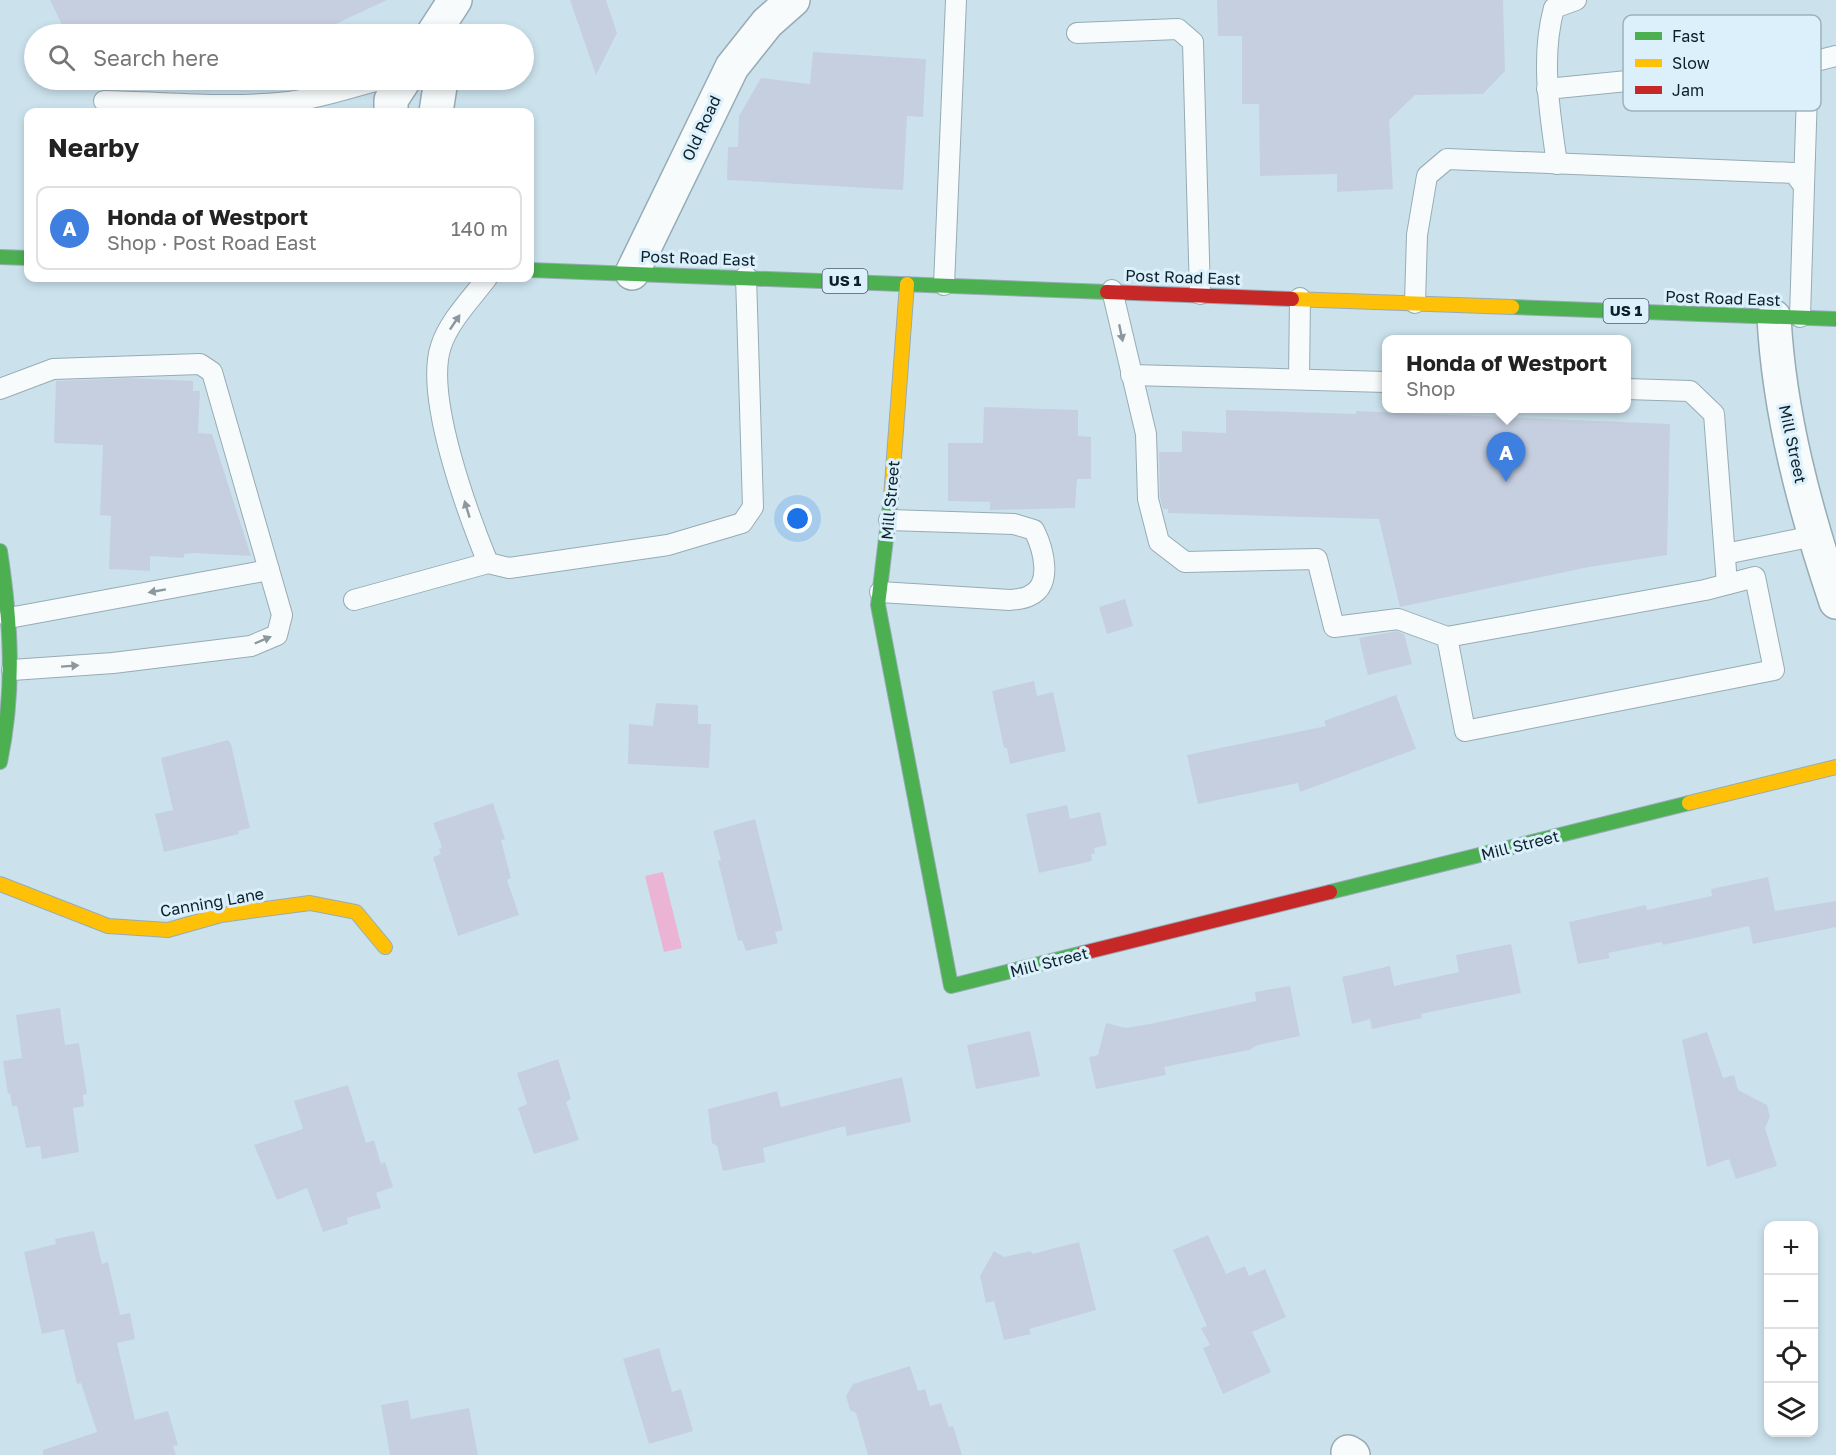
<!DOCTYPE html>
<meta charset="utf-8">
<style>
body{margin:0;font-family:"Golos Text",sans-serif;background:#f6f6f6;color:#222}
.controls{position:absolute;right:18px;bottom:18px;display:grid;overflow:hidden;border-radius:12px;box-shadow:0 3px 9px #0003}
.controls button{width:54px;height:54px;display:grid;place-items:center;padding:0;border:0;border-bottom:2px solid #e0e0e0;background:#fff;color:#222;font:30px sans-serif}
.you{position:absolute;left:798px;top:519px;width:21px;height:21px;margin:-15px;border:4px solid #fff;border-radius:50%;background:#1a73e8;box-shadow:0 0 0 9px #1a73e833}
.badge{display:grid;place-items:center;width:39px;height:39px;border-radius:50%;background:#0f766e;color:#fff;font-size:20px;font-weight:700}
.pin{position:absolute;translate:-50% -50px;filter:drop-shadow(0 2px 3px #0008)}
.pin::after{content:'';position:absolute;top:32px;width:21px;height:18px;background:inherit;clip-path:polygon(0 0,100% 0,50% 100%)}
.popup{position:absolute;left:1382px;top:335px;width:249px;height:78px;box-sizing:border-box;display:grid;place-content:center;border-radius:12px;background:#fff;filter:drop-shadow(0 2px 4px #0005);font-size:20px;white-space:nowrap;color:#767676}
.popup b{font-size:22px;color:#222}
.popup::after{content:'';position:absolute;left:50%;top:100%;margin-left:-12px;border:12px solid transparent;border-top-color:#fff}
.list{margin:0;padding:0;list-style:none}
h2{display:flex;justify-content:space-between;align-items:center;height:78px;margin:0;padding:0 24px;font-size:26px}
h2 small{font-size:20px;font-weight:400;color:#767676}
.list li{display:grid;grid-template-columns:39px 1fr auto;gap:18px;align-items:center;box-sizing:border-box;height:84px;margin:0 12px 12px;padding:0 12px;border:2px solid #e0e0e0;border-radius:12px}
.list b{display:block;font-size:22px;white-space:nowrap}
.list p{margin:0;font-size:20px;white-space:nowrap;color:#767676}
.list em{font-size:20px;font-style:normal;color:#767676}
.icon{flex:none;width:33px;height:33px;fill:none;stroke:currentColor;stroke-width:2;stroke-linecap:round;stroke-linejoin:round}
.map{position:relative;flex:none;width:1836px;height:1455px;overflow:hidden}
.search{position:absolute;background:#fff;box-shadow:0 3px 9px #0003;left:24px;top:24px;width:510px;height:66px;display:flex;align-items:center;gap:15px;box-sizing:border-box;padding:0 21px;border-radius:33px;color:#767676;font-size:22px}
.panel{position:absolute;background:#fff;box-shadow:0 3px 9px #0003;left:24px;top:108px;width:510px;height:174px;border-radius:12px}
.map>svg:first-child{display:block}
</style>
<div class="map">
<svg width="1836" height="1455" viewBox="0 0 1836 1455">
<rect width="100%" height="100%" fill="#cbe2ed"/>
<path fill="#ebb3d4" d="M 663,872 L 682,948 L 664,952 L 645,876 Z"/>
<g fill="#c6cfe0">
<path d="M 50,0 L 387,0 L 314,34 L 61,34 L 60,32 L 64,29 Z"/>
<path d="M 570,0 L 606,0 L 617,33 L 596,75 Z"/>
<path d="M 1217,0 L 1503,0 L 1505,71 L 1483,94 L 1415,95 L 1389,120 L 1393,189 L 1337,192 L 1337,174 L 1260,176 L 1259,104 L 1242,104 L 1242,36 L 1218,36 Z"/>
<path d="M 813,52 L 926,59 L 923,117 L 907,116 L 903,190 L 727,180 L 728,147 L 738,147 L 739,116 L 761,78 L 810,84 Z"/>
<path d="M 128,378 L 193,381 L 193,391 L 200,391 L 198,433 L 212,434 L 251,556 L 195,553 L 184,554 L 184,558 L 150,556 L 150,571 L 109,569 L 111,516 L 100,515 L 103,445 L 54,443 L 56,381 Z"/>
<path d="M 984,407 L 1078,410 L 1078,436 L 1091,437 L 1091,479 L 1077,479 L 1075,508 L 990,510 L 990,502 L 948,501 L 948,443 L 983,443 Z"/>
<path d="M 1226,410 L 1356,414 L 1356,411 L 1670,424 L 1667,555 L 1589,567 L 1400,607 L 1379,519 L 1168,513 L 1168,509 L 1163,509 L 1160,497 L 1159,452 L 1182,452 L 1182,431 L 1226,433 Z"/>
<path d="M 1125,599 L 1133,626 L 1107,634 L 1099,607 Z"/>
<path d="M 1397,631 L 1404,634 L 1412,664 L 1368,675 L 1359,638 Z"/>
<path d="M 1034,681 L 1037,696 L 1053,692 L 1066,751 L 1010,764 L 1007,748 L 1004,748 L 992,691 Z"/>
<path d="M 1396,695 L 1416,749 L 1300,792 L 1298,783 L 1198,804 L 1187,755 L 1326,726 L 1324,721 Z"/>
<path d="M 656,703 L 698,705 L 698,724 L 711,724 L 709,768 L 628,764 L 629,724 L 653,726 Z"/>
<path d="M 228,740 L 231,744 L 250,828 L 238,831 L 239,834 L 164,852 L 155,814 L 173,810 L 161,758 Z"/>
<path d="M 493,803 L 505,839 L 501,840 L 511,878 L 507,880 L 519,915 L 458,936 L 433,857 L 441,854 L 439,849 L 442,847 L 433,823 Z"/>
<path d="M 1067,805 L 1070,819 L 1100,812 L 1107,845 L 1094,848 L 1095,854 L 1091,854 L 1092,861 L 1039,873 L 1026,814 Z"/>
<path d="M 755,819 L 783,930 L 775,932 L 778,943 L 746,951 L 742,940 L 738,941 L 718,861 L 721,860 L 713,831 Z"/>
<path d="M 1768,877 L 1775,911 L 1836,901 L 1836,927 L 1753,944 L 1749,926 L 1663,945 L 1662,942 L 1608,953 L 1610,958 L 1578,964 L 1569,922 L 1646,905 L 1647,910 L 1712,896 L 1711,889 Z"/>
<path d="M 1511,944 L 1521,993 L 1421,1014 L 1422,1018 L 1372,1029 L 1370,1019 L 1352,1024 L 1342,977 L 1390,966 L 1394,986 L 1459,972 L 1456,955 Z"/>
<path d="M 1290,986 L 1300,1036 L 1258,1045 L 1249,1050 L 1164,1067 L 1166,1075 L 1096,1089 L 1089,1057 L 1098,1055 L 1106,1023 L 1126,1028 L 1155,1023 L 1256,1001 L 1255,992 Z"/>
<path d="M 60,1008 L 65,1045 L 79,1043 L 87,1094 L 83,1095 L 84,1106 L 73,1108 L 79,1152 L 42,1159 L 40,1146 L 26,1148 L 17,1106 L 12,1106 L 10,1093 L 8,1094 L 3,1061 L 22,1058 L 16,1015 Z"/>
<path d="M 1030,1031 L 1040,1076 L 976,1089 L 967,1045 Z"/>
<path d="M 1707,1032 L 1723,1078 L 1734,1075 L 1738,1090 L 1767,1105 L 1770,1117 L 1765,1128 L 1777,1166 L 1736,1179 L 1729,1159 L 1707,1167 L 1682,1040 Z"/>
<path d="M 558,1059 L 571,1099 L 566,1102 L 579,1140 L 534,1154 L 518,1108 L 527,1104 L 517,1073 Z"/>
<path d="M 902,1077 L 911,1122 L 847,1136 L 845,1126 L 763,1148 L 765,1162 L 723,1171 L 717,1146 L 712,1143 L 708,1109 L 777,1091 L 781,1107 Z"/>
<path d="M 348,1085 L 366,1143 L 374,1140 L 381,1164 L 385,1162 L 393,1187 L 376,1193 L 381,1208 L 347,1218 L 348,1224 L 323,1232 L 307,1188 L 277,1200 L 254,1145 L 303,1129 L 294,1101 Z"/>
<path d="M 94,1231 L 102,1264 L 108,1262 L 120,1315 L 130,1313 L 135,1339 L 117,1343 L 135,1420 L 168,1411 L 178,1445 L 173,1446 L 176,1455 L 43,1455 L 43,1450 L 97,1432 L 81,1383 L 77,1384 L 64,1329 L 42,1334 L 24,1252 L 56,1244 L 55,1239 Z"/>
<path d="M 1208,1235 L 1226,1274 L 1245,1266 L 1249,1276 L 1265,1269 L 1286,1317 L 1252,1332 L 1271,1372 L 1223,1394 L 1203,1348 L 1210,1345 L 1201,1328 L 1207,1326 L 1173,1250 Z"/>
<path d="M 1079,1242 L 1096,1310 L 1029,1329 L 1031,1334 L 1004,1340 L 994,1301 L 986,1303 L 980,1276 L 994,1251 L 1004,1257 L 1031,1251 L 1032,1254 Z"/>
<path d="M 659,1348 L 672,1392 L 681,1389 L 693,1431 L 649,1444 L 623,1359 Z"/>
<path d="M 910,1366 L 918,1391 L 925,1389 L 930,1406 L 941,1403 L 949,1427 L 953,1426 L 962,1455 L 868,1455 L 856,1413 L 850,1410 L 846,1396 L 853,1384 Z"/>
<path d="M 408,1400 L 411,1419 L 469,1408 L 478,1455 L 390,1455 L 381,1405 Z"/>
</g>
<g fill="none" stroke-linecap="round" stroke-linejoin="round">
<g stroke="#97abb4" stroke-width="22">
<g id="lane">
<path d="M 1077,33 L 1178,29 L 1193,42 L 1200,294"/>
<path d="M 1808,63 L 1836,56"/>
<path d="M 1547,89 L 1808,63 L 1804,186"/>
<path d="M 104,101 C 165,102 228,109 289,102 C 320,98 349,88 379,80"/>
<path d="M 1557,164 C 1550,113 1540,59 1554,8 L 1576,0"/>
<path d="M 487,278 C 472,298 449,321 441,346 C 424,396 468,514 488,563"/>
<path d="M 944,285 L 956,0"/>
<path d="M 1112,290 L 1146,434 L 1148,499 L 1159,542 L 1185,562 L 1317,559 L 1334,627 L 1398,619 L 1447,637 L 1705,590 L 1755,577 L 1774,670 L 1465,731 L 1447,637"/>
<path d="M 1415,303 L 1417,235 L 1427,176 L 1447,159 L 1794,173 L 1804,186 L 1800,317"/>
<path d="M 1131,375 L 1386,382"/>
<path d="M 1299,379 L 1300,298"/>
<path d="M 0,389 L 53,369 L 200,364 L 212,372 L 269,570"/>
<path d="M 1626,389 L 1690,391 L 1714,414 L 1727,584"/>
<path d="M 1725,554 L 1814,536"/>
<path d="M 880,592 L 1010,600 C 1016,599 1024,599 1029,596 C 1054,586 1043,548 1034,530 L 1014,524 L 889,520"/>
<path d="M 354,600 L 488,563 L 509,568 L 668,545 L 742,523 L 753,507 L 746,276"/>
<path d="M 9,618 L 269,570 L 282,615 L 277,635 L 251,646 L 113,663 L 12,670"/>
</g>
</g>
<g stroke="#97abb4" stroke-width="36">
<g id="street">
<path d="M 433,34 L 455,0"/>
<path d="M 391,112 L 391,100 L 404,80"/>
<path d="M 436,112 L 441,80"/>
<path d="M 632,273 L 732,67 L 767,23 L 793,0"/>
<path d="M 1774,317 C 1779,414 1805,510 1836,602"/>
<path d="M 1348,1452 L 1353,1455"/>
</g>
</g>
<g stroke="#97abb4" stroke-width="16">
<g id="fast">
<path d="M 0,257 L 28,258"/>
<path d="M 530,270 L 1107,292"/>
<path d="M 1512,307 L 1836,319"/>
<path d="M 891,497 L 878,605 L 951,986 L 1083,953"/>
<path d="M 0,551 C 11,622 15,691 0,762"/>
<path d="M 1330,892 L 1689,803"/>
</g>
</g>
<g stroke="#97abb4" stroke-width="16">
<g id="slow">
<path d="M 1292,299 L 1512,307"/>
<path d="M 891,497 L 907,284"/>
<path d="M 1689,803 L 1836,767"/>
<path d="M 0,884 L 108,926 L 168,930 L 221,915 L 310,903 L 356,912 L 385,947"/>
</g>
</g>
<g stroke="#97abb4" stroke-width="16">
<g id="jam">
<path d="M 1107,292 L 1292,299"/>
<path d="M 1083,953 L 1330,892"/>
</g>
</g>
<use href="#lane" stroke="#f7fbfc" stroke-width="20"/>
<use href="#street" stroke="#f7fbfc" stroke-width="33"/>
<use href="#fast" stroke="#4caf50" stroke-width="14"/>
<use href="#slow" stroke="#ffc107" stroke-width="14"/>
<use href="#jam" stroke="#c62828" stroke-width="14"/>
</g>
<defs><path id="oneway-solid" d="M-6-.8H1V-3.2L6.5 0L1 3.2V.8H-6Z" transform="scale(1.5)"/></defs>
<g fill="#8c989e">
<use href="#oneway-solid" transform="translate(455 322) rotate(-56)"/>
<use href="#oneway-solid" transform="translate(1121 333) rotate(78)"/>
<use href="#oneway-solid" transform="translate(467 509) rotate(-107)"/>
<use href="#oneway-solid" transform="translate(157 591) rotate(170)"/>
<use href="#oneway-solid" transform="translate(263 640) rotate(-23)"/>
<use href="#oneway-solid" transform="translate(70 666) rotate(-4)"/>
</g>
<g text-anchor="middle" stroke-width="6" stroke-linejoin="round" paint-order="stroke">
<g fill="#dbf0fb" stroke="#495e69" stroke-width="1.5">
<rect x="822.5" y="269" width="45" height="24" rx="4.5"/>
<rect x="1603.5" y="299" width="45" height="24" rx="4.5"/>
</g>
<g font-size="15" font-weight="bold" fill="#0a202a">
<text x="845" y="286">US 1</text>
<text x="1626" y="316">US 1</text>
</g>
<g font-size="16" fill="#0a202a" stroke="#dbf0fb">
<text transform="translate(701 128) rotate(-65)" y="6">Old Road</text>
<text transform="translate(698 258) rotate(2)" y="6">Post Road East</text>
<text transform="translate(1183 277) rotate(2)" y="6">Post Road East</text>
<text transform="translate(1723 298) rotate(2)" y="6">Post Road East</text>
<text transform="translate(1793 444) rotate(78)" y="6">Mill Street</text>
<text transform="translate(890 500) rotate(-85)" y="6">Mill Street</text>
<text transform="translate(1520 845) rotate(-14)" y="6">Mill Street</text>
<text transform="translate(212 902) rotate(-10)" y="6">Canning Lane</text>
<text transform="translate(1049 962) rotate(-14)" y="6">Mill Street</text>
</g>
</g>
<rect x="1623" y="15" width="198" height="96" rx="9" fill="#dbf0fb" stroke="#9cb2bc" stroke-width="1.5"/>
<rect x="1635" y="32" width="27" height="8" fill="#4caf50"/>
<rect x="1635" y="59" width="27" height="8" fill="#ffc107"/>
<rect x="1635" y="86" width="27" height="8" fill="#c62828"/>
<g font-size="16" fill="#0a202a">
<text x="1672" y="42">Fast</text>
<text x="1672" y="69">Slow</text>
<text x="1672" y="96">Jam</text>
</g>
</svg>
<div class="controls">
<button>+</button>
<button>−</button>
<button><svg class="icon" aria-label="locate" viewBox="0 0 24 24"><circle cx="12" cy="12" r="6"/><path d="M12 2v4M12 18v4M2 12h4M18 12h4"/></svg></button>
<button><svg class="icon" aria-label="layers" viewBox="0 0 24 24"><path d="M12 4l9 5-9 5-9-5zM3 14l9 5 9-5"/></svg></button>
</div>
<div class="you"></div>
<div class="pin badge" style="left:1506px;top:482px;background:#3f7fe0">A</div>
<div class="popup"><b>Honda of Westport</b>Shop</div>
<div class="search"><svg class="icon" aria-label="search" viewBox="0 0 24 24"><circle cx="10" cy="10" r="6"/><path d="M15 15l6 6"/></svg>Search here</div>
<section class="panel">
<h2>Nearby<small></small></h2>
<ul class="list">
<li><span class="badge" style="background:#3f7fe0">A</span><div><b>Honda of Westport</b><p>Shop · Post Road East</p></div><em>140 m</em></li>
</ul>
</section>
</div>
